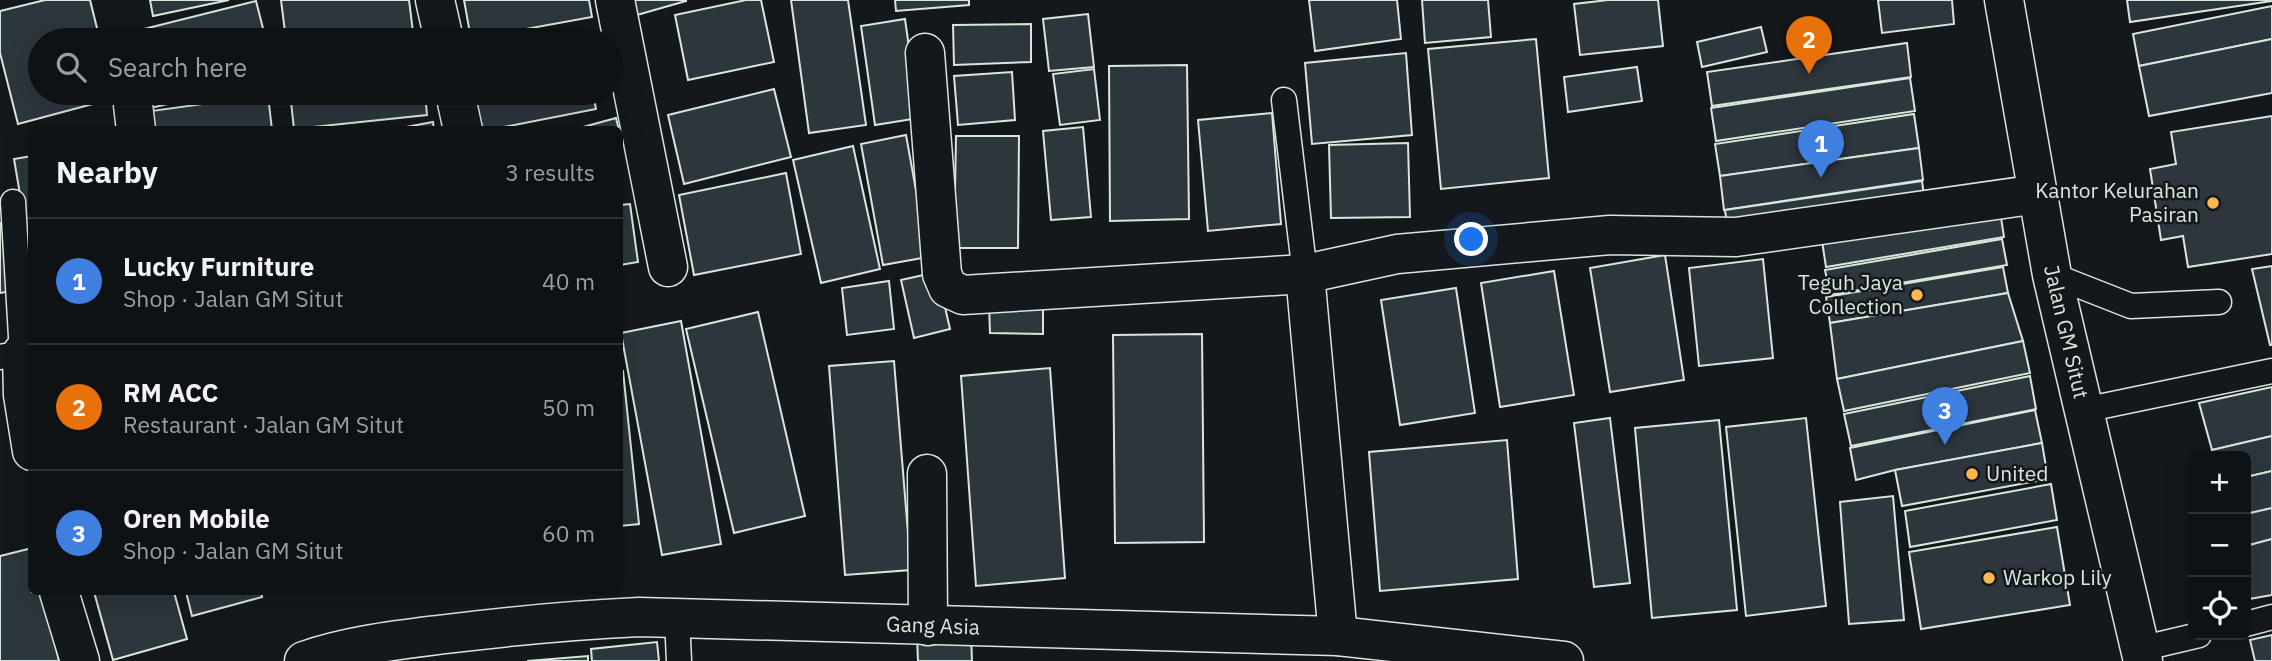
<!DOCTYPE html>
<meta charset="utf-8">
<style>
body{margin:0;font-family:"IBM Plex Sans",sans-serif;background:#1d2022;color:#f1f3f6}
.controls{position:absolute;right:21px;bottom:21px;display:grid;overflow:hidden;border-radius:10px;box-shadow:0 7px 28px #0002}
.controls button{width:63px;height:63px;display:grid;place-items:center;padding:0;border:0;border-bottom:2px solid #2f3234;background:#0f1215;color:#f1f3f6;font:35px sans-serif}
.you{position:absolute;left:1472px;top:240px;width:24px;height:24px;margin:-18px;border:5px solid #fff;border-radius:50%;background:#1a73e8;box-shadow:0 0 0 10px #1a73e833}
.badge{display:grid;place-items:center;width:46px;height:46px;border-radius:50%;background:#8c9099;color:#fff;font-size:23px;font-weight:700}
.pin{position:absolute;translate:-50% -58px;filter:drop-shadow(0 2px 4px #0008)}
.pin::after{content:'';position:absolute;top:37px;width:24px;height:21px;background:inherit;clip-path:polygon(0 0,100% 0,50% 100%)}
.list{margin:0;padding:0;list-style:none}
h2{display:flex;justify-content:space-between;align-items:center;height:91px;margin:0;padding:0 28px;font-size:30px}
h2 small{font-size:23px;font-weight:400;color:#9b9ea0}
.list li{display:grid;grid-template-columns:46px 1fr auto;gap:21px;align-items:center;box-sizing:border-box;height:126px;padding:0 28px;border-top:2px solid #2f3234}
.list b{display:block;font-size:26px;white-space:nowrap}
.list p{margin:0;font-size:23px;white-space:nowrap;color:#9b9ea0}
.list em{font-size:23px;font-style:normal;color:#9b9ea0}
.icon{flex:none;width:38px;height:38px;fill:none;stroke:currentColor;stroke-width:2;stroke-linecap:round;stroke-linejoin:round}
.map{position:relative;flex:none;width:2272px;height:661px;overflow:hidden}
.search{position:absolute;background:#0f1215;box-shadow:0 7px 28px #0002;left:28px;top:28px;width:595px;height:77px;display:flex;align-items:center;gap:18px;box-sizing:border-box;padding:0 24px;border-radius:38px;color:#9b9ea0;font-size:26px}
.panel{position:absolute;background:#0f1215;box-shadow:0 7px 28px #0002;left:28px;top:126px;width:595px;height:469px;border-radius:10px}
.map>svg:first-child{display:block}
</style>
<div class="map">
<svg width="2272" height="661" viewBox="0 0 2272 661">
<rect width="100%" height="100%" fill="#14181c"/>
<g fill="#2c363c" stroke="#d8e6dc" stroke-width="2">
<path d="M 45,0 L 90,0 L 100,40 L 40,40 L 40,93 L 113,93 L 115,98 L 18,124 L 0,53 L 0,11 Z"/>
<path d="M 150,0 L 229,0 L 153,16 Z"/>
<path d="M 281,0 L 409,0 L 414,40 L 286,40 Z"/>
<path d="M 464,0 L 589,0 L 592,17 L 471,39 Z"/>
<path d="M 633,0 L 686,0 L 686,1 L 637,15 Z"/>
<path d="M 746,0 L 761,0 L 774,62 L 688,80 L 675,15 Z"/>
<path d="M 791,0 L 848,0 L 866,125 L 809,133 Z"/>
<path d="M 895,0 L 969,0 L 969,5 L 896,11 Z"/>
<path d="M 1309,0 L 1397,0 L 1401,39 L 1315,51 Z"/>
<path d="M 1422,0 L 1488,0 L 1491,37 L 1425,43 Z"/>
<path d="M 1608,0 L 1658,0 L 1663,46 L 1580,55 L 1574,4 Z"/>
<path d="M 1878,0 L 1952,0 L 1954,24 L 1882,33 Z"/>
<path d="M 2127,0 L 2272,0 L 2272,1 L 2130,22 Z"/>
<path d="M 256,1 L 266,40 L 126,40 L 124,34 Z"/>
<path d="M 2272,6 L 2272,39 L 2139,66 L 2133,34 Z"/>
<path d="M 1088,14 L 1094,67 L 1049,71 L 1043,19 Z"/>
<path d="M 905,19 L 919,118 L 875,125 L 861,26 Z"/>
<path d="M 1031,24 L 1031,62 L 954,65 L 953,25 Z"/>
<path d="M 1761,27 L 1767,52 L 1702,67 L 1697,42 Z"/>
<path d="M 582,30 L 584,40 L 529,40 Z"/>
<path d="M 1536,39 L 1549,178 L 1441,189 L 1428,49 Z"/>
<path d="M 2272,39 L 2272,93 L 2149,116 L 2139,66 Z"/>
<path d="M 1907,43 L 1911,77 L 1712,106 L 1707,72 Z"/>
<path d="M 1406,53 L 1412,135 L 1312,144 L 1305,63 Z"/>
<path d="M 1187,65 L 1189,219 L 1110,221 L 1109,66 Z"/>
<path d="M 1637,67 L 1642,101 L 1568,112 L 1564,77 Z"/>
<path d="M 1094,69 L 1100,120 L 1060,125 L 1053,74 Z"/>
<path d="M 1012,72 L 1015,120 L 958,125 L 954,76 Z"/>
<path d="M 1910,78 L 1915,111 L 1716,141 L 1711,108 Z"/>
<path d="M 774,89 L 791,157 L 684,184 L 668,115 Z"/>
<path d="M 139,93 L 212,93 L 143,110 Z"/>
<path d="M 290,93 L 425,93 L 427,115 L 294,129 Z"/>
<path d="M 465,93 L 593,93 L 596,109 L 489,130 L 472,130 Z"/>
<path d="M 268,95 L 272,130 L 146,130 L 144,112 Z"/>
<path d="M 1272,113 L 1281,224 L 1208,231 L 1198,120 Z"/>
<path d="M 1914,114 L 1919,148 L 1720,176 L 1715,144 Z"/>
<path d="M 2272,116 L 2272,254 L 2188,267 L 2183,236 L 2161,240 L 2150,169 L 2176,164 L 2171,132 Z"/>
<path d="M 616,118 L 619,130 L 572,130 Z"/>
<path d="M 433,122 L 434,130 L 390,130 Z"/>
<path d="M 1083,127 L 1091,217 L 1051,220 L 1043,131 Z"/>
<path d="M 906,135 L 928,257 L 883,265 L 861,144 Z"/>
<path d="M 956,136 L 1019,136 L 1018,248 L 954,248 Z"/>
<path d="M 1408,143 L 1410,217 L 1331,218 L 1329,145 Z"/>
<path d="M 853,146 L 880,269 L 821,283 L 793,160 Z"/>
<path d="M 1919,148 L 1923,180 L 1724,210 L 1720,176 Z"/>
<path d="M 32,156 L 32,259 L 31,259 L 14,159 Z"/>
<path d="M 786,173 L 801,254 L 694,275 L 679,195 Z"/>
<path d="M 1922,181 L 1925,203 L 1728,232 L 1725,210 Z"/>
<path d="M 630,204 L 638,262 L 620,265 L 620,205 Z"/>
<path d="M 2000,211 L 2004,237 L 1826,267 L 1822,241 Z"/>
<path d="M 6,222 L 17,290 L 0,293 L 0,223 Z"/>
<path d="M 2002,239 L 2007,265 L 1830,295 L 1825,270 Z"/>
<path d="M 1665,255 L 1684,380 L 1610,392 L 1590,268 Z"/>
<path d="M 1763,259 L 1773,358 L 1699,366 L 1689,268 Z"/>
<path d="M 2272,266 L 2272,345 L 2270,345 L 2252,269 Z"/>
<path d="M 2003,267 L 2008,293 L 1830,323 L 1826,297 Z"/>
<path d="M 1554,271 L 1574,395 L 1500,407 L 1481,283 Z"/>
<path d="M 937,272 L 950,329 L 914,338 L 901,280 Z"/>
<path d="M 889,281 L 894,329 L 847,335 L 842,288 Z"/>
<path d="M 1456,288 L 1475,413 L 1400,425 L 1381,300 Z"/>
<path d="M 2008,293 L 2023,341 L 1837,379 L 1830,323 Z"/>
<path d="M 989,304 L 1043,304 L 1043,334 L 990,333 Z"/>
<path d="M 758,312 L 805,516 L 734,533 L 686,329 Z"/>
<path d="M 681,321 L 721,544 L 662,555 L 621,333 Z"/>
<path d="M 1202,334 L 1204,542 L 1115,543 L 1113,335 Z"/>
<path d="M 2023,341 L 2030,373 L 1844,411 L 1837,379 Z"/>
<path d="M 894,361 L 911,570 L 845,575 L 829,366 Z"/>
<path d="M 1050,368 L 1065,578 L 976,586 L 961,376 Z"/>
<path d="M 620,371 L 623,371 L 639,524 L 620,526 Z"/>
<path d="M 2030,376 L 2036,409 L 1851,446 L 1844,414 Z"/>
<path d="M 2272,387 L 2272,436 L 2212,450 L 2199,403 Z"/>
<path d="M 2035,410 L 2042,443 L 1895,470 L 1856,480 L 1850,448 Z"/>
<path d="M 1610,418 L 1630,583 L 1594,587 L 1574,423 Z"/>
<path d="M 1806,418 L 1826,606 L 1746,616 L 1726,427 Z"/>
<path d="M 1719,420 L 1737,610 L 1652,618 L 1635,428 Z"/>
<path d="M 2272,436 L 2272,471 L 2246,477 L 2246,456 L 2213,456 L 2212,450 Z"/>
<path d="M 1507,440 L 1518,579 L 1380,591 L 1369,452 Z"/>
<path d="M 2042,443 L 2048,479 L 1902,506 L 1895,470 Z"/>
<path d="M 2272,471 L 2272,508 L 2246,514 L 2246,477 Z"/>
<path d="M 2051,484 L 2057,520 L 1910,547 L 1905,511 Z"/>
<path d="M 1893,496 L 1904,620 L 1849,624 L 1840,502 Z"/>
<path d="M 2272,508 L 2272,539 L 2246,546 L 2246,514 Z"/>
<path d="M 2057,527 L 2070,605 L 1921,629 L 1909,552 Z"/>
<path d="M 2272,539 L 2272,595 L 2249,599 L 2246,586 L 2246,546 Z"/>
<path d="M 32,548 L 32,592 L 43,592 L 59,661 L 0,661 L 0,556 Z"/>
<path d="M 94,592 L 174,592 L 187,639 L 113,660 Z"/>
<path d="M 186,592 L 261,592 L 262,597 L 192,616 Z"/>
<path d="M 971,635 L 972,661 L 918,661 L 917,636 Z"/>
<path d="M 2272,635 L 2272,661 L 2255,661 L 2250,640 Z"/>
<path d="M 657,642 L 659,661 L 592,661 L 591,649 Z"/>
<path d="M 588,656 L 588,661 L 527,661 Z"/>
</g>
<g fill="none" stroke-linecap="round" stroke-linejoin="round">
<g stroke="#d8e6dc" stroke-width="27">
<g id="service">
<path d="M 1284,100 L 1305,274"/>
<path d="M 2052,275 L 2131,306 L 2219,302"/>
<path d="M 0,357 L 22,353 L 13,202"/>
<path d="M 2084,410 L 2272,371"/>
<path d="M 677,618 L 679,661"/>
<path d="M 2246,624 L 2272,617"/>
<path d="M 2140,649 L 2199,635"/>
</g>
</g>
<g stroke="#d8e6dc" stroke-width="41">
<g id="minor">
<path d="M 435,0 L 444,40"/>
<path d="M 615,0 L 668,267"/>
<path d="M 925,53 L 942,274 L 948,288 L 963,295 L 1305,274 L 1397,254 L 1610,235 L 1736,237 L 2038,194"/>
<path d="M 455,93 L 463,130"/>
<path d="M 133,105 L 136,130"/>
<path d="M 1305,274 L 1338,636"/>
<path d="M 32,351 L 22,353 L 23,395 L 32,451"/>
<path d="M 927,474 L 928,626"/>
<path d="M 59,592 L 80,661"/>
<path d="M 304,661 C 350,645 398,640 446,634 C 511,626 574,620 639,617 L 1338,636 L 1564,661"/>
</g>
</g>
<g stroke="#d8e6dc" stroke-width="41">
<path id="secondary" d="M 2004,0 L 2052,275 L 2143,661"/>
</g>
<use href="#service" stroke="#14181c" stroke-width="24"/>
<use href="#minor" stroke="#14181c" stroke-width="38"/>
<use href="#secondary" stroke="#14181c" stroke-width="38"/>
</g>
<g fill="#ffb74d" stroke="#14181c" stroke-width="2.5">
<circle cx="2213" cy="203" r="7"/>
<circle cx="1917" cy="295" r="7"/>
<circle cx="1972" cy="474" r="7"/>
<circle cx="1989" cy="578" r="7"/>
</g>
<g text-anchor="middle" stroke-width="5" stroke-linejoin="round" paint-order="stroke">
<g font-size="21" fill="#d8e6dc" stroke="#14181c" text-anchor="end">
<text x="2199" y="198">Kantor Kelurahan<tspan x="2199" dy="24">Pasiran</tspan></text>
<text x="1903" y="290">Teguh Jaya<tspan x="1903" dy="24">Collection</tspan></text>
<text x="1986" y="481" text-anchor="start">United</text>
<text x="2003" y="585" text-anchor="start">Warkop Lily</text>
</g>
<g font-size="21" fill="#d8e6dc" stroke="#14181c">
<text transform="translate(2066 332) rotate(77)" y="7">Jalan GM Situt</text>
<text transform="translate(933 626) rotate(2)" y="7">Gang Asia</text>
</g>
</g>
</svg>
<div class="controls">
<button>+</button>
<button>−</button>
<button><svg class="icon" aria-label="locate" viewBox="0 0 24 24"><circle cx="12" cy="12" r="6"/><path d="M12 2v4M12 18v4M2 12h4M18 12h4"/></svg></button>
</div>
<div class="you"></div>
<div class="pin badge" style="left:1821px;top:178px;background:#3f7fe0">1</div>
<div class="pin badge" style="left:1809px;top:74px;background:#e8710a">2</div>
<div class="pin badge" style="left:1945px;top:445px;background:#3f7fe0">3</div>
<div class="search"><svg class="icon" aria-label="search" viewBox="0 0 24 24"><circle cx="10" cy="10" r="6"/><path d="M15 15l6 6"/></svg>Search here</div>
<section class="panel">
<h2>Nearby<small>3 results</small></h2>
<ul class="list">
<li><span class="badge" style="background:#3f7fe0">1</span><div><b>Lucky Furniture</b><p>Shop · Jalan GM Situt</p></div><em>40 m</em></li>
<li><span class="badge" style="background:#e8710a">2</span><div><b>RM ACC</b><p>Restaurant · Jalan GM Situt</p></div><em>50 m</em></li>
<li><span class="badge" style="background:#3f7fe0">3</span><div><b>Oren Mobile</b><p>Shop · Jalan GM Situt</p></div><em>60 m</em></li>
</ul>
</section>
</div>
